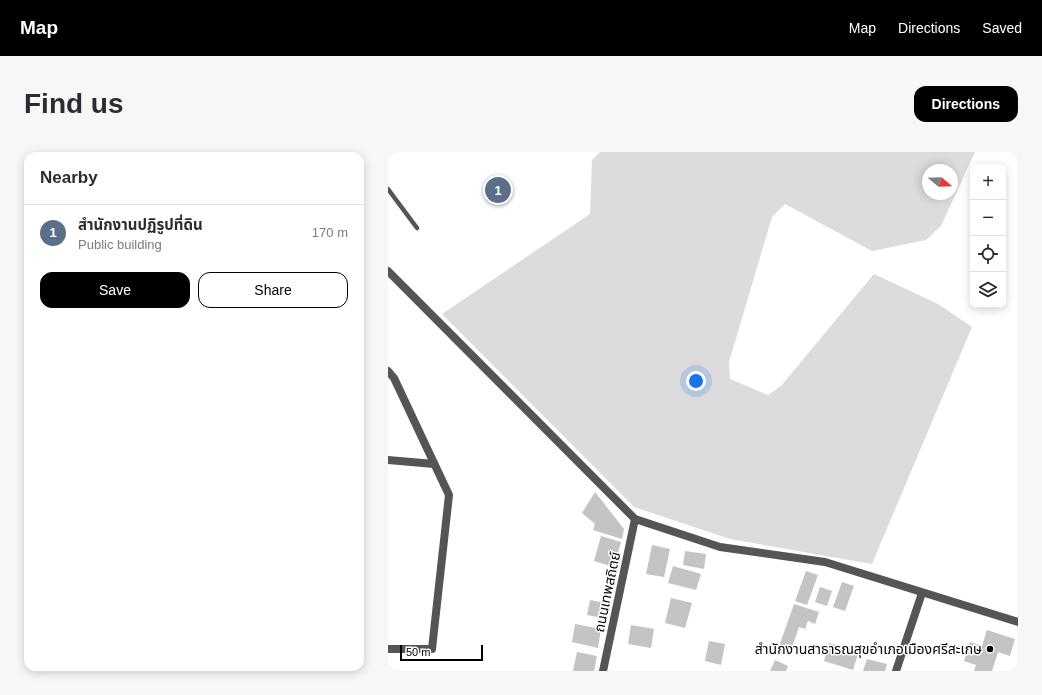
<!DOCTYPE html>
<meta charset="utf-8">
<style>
body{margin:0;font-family:Helvetica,"Noto Sans Thai",sans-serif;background:#f7f7f7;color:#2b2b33}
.controls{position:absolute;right:12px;top:12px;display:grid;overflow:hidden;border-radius:8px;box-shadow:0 2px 10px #0003}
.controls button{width:36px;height:36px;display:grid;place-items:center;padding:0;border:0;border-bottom:1px solid #e1e1e2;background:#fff;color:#2b2b33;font:20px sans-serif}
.compass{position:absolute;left:534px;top:12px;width:36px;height:36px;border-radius:50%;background:#fff;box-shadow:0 2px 10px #0003;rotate:109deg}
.scale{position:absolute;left:12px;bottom:10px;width:83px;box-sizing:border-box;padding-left:4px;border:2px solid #000;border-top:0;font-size:11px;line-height:14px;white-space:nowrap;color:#000;-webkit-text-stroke:3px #fff;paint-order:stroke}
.you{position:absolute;left:308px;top:229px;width:14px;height:14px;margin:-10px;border:3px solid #fff;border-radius:50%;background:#1a73e8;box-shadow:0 0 0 6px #1a73e833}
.badge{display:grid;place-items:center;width:26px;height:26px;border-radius:50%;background:#000;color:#fff;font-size:13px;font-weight:700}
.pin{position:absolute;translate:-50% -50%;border:2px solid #fff;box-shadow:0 1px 4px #0006}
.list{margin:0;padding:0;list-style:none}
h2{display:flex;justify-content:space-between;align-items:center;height:52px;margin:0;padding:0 16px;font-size:17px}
h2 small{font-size:13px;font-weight:400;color:#7c7c81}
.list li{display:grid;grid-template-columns:26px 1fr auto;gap:12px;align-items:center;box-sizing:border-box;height:56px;padding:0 16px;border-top:1px solid #e1e1e2}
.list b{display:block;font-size:15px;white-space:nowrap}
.list p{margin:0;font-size:13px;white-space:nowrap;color:#7c7c81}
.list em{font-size:13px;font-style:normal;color:#7c7c81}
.actions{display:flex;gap:8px;padding:12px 16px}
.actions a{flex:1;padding:9px 0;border:1px solid #000;border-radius:12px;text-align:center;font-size:14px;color:#000}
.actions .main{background:#000;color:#fff}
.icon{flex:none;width:22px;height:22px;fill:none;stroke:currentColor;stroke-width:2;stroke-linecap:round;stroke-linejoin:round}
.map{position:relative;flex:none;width:630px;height:519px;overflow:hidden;border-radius:12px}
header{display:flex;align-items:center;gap:24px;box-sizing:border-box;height:56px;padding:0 20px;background:#000;color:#fff}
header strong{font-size:19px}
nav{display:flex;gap:22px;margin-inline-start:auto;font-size:14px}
.intro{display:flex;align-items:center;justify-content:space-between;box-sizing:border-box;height:96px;padding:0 24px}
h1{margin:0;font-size:28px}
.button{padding:10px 18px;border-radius:12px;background:#000;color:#fff;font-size:14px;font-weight:700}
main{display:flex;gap:24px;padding:0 24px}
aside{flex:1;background:#fff;border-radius:12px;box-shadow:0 2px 10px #0003}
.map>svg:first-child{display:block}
</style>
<header>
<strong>Map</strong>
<nav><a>Map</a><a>Directions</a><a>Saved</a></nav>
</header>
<div class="intro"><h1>Find us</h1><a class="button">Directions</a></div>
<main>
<aside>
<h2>Nearby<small></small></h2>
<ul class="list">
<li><span class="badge" style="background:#5c6f8a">1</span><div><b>สำนักงานปฏิรูปที่ดิน</b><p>Public building</p></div><em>170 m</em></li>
</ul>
<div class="actions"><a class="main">Save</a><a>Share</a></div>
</aside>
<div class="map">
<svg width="630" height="519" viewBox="0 0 630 519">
<rect width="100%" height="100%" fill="#fff"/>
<path fill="#dcdcdc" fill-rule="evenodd" d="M 212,0 L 587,0 L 553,74 L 538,88 L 484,99 L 397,52 L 384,65 L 341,210 L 342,227 L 380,243 L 393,234 L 486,122 L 550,152 L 584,175 L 484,412 L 342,387 L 246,355 L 54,162 L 202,62 L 204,8 ZM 540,18 L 564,18 L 564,42 L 540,42 Z"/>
<g fill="#c4c4c4">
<path d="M 207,340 L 236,377 L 234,387 L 205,378 L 207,372 L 194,361 Z"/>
<path d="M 213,384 L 233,390 L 226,415 L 206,409 Z"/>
<path d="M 264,393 L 282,397 L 276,425 L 258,422 Z"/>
<path d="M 297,399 L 318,402 L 316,417 L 295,413 Z"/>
<path d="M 285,414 L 313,422 L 308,438 L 280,431 Z"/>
<path d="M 418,419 L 430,423 L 419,453 L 407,449 Z"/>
<path d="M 454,430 L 466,434 L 457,459 L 445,455 Z"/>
<path d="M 432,435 L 444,439 L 439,454 L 427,450 Z"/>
<path d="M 283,446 L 304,451 L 297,476 L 277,471 Z"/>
<path d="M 202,448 L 218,451 L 215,466 L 199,463 Z"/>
<path d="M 406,452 L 431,460 L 427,472 L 420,469 L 417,477 L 411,475 L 401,504 L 389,500 Z"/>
<path d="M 187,472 L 213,477 L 210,496 L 184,490 Z"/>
<path d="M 243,473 L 266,477 L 263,496 L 240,492 Z"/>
<path d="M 599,478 L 627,487 L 622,504 L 610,500 L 604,519 L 586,519 L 588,513 L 576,509 L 582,490 L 594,494 Z"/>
<path d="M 321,489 L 337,492 L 333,513 L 317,509 Z"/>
<path d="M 441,491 L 471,499 L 465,518 L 436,509 Z"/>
<path d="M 189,500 L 209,504 L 206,519 L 185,519 Z"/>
<path d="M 479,507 L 499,512 L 497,519 L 475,519 Z"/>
<path d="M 387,508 L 400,514 L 398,519 L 382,519 Z"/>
</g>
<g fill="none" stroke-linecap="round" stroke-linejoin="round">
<path stroke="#555" stroke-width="4.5" d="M 0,37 L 29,76"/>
<g stroke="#555" stroke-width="8">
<path d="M 0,119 L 247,367 L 332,395 L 437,410 L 630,470"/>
<path d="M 0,219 L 6,226 L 61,343 L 44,497 L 0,497"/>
<path d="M 0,308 L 46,312"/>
<path d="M 215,519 L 247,367"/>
<path d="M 508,519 L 534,441"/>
</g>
</g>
<circle fill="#000" stroke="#fff" stroke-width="1.5" cx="602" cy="497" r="4"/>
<g text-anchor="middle" stroke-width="3" stroke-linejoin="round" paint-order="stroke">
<g font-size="14" fill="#000" stroke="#fff">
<text transform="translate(219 440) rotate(-78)" y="5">ถนนเทพสถิตย์</text>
</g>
<g font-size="14" fill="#000" stroke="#fff" text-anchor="end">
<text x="594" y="502">สำนักงานสาธารณสุขอำเภอเมืองศรีสะเกษ</text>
</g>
</g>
</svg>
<div class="controls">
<button>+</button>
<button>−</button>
<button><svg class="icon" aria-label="locate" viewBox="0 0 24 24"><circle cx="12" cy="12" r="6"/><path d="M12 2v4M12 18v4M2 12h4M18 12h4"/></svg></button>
<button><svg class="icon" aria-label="layers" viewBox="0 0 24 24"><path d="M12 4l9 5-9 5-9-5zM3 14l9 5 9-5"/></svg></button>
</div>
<svg class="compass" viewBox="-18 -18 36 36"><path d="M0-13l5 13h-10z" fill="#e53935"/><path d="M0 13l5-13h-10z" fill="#7c7c81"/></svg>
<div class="scale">50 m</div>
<div class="you"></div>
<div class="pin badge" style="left:110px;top:38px;background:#5c6f8a">1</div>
</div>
</main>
